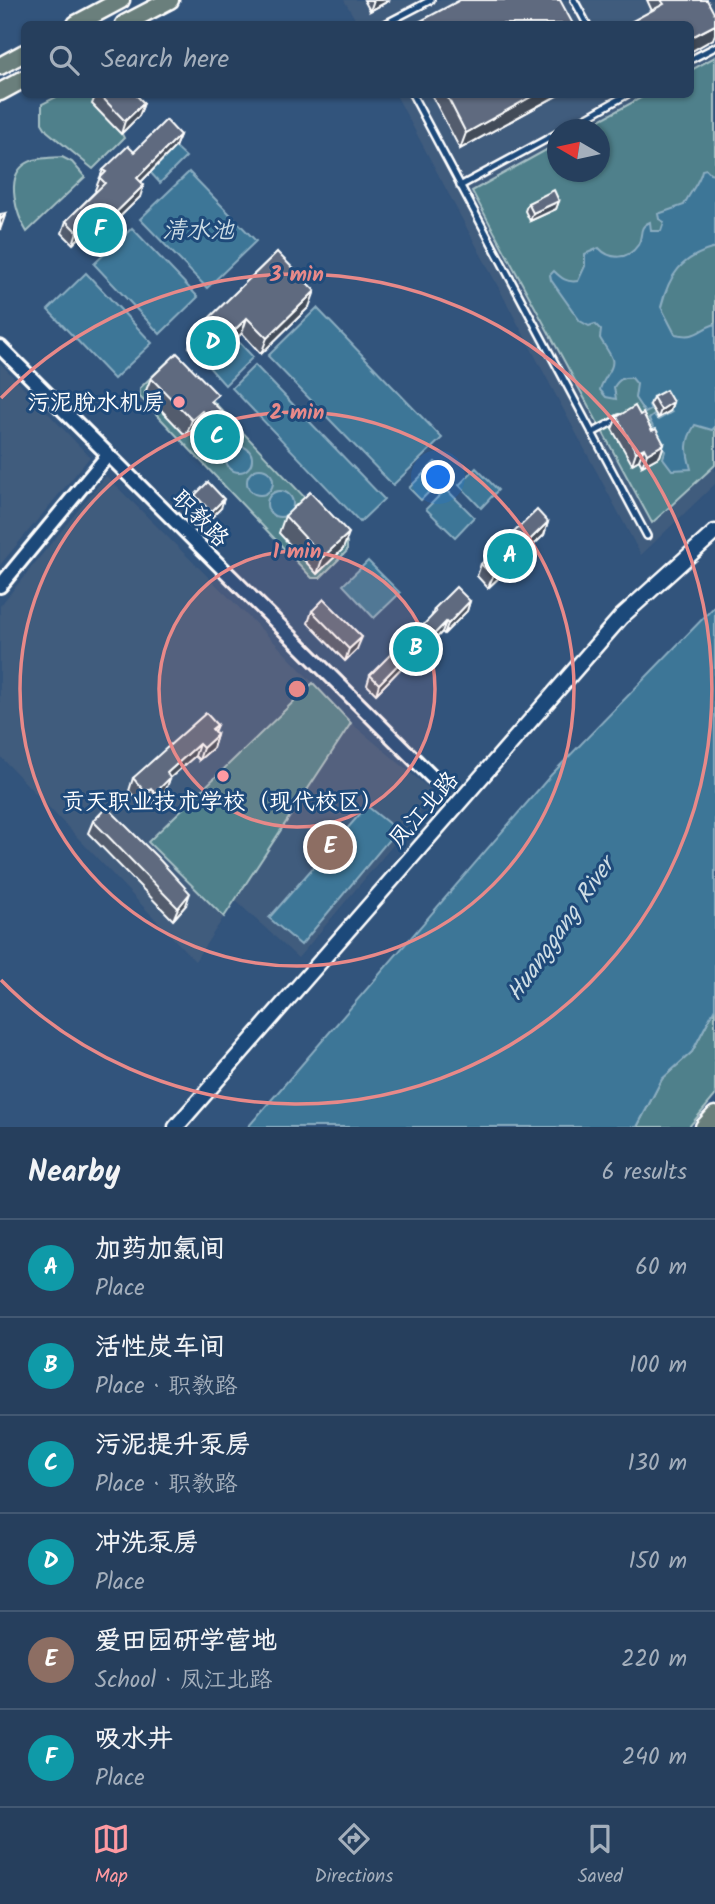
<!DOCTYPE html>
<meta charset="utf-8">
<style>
body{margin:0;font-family:Kalam,"LXGW WenKai TC",sans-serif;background:#324a66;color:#f1f3f6}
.compass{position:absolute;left:547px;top:119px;width:63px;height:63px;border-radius:50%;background:#263f5d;box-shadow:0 2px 5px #0004;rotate:279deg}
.you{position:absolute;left:439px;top:478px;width:24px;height:24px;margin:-18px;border:5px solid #fff;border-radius:50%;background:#1a73e8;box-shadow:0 0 0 10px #1a73e833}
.badge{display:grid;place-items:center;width:46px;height:46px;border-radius:50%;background:#ff9aa2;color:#fff;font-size:23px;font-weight:700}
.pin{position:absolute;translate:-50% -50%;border:4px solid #fff;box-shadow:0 2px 7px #0006}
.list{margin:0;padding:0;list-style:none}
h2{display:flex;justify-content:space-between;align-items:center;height:91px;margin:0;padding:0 28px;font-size:30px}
h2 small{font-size:23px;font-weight:400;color:#a4afbc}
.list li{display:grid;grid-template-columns:46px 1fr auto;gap:21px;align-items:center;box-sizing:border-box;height:98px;padding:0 28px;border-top:2px solid #425872}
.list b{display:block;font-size:26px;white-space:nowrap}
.list p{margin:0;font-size:23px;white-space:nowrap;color:#a4afbc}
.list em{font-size:23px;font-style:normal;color:#a4afbc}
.icon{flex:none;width:38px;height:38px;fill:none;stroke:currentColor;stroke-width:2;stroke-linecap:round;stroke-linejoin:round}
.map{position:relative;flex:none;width:715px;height:1127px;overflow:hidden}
.search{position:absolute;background:#263f5d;box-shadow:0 2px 5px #0004;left:21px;right:21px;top:21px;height:77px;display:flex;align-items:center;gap:18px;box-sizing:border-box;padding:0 24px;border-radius:10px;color:#a4afbc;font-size:26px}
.sheet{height:679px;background:#263f5d}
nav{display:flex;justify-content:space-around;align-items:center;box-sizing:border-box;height:98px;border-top:2px solid #425872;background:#263f5d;font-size:19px;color:#a4afbc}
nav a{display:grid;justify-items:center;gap:4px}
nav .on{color:#ff9aa2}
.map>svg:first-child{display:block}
</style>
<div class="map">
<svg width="715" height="1127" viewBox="0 0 715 1127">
<rect width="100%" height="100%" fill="#32547c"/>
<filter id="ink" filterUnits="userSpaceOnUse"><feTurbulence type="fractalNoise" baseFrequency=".0143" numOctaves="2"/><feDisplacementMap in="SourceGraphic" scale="14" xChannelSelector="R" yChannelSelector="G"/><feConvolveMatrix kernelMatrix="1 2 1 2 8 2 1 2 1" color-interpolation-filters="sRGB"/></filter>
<g filter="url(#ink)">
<g fill="#405b7d" fill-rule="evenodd">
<path d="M 344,0 L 715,0 L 715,484 L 641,555 L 396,95 L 690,94 L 690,24 L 358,24 ZM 558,130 L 600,130 L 600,172 L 558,172 Z"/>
<path d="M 0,363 L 90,457 L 0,565 Z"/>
<path d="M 106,476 L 276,644 L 351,723 L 436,794 L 298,958 L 235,900 L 195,961 L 0,756 L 0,606 Z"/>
</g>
<g fill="#4f808b" stroke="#a7c0c5" stroke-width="2">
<path d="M 715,57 L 715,465 L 652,523 L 472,191 L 557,144 L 558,172 L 600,172 L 600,130 L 583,129 L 646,95 L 690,94 L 691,70 Z"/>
<path d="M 60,95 L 102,95 L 124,138 L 93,169 L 47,131 L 42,123 L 42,104 Z"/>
<path d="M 62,157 L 72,162 L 85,177 L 27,232 C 17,216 5,179 24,165 C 34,157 50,158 62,157 Z"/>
<path d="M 168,361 L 177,363 L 347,542 L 347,551 L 320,578 L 312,578 L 140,397 L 140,388 Z"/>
<path d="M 313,683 L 351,723 L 224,917 L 148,842 Z"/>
<path d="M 715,1008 L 715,1096 L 689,1127 L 637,1127 L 662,1079 L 692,1052 Z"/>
</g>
<g fill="#3d7697" stroke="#8badc1" stroke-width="2">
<path d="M 175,147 L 186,157 L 160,183 L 150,172 Z"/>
<path d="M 706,169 L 710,173 L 715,174 L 715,248 C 681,257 669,275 661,307 L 675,334 C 698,339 697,330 715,324 L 715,427 L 712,430 L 695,425 C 684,442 686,451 691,469 L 672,470 L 663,458 L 665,451 L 649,419 L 654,415 L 658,420 L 672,412 L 663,397 L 649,405 L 651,410 L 645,413 L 635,398 L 637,384 L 632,378 C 623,377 619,379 614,387 L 616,399 L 606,397 L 600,390 C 602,379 615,369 612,359 C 610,353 603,344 600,338 L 601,330 L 595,324 L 589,326 L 580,321 L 551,280 L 550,275 L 554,271 C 561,278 567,283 578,281 L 585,266 L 585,254 L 599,248 C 610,260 628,260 638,245 C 644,235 637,228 650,222 L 651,231 L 661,231 L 664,222 L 659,219 L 658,214 L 684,205 C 689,193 700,182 702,170 Z"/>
<path d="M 189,172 L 256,241 L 207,288 L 140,219 Z"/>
<path d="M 132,228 L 198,297 L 160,334 L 94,264 Z"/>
<path d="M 86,273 L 152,343 L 114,379 L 48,310 Z"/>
<path d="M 317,308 L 442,438 L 393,485 L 268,356 Z"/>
<path d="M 236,339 L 253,357 L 225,385 L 208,366 Z"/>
<path d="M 255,365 L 384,499 L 360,522 L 232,388 Z"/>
<circle cx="239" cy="459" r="13"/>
<path d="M 435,462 L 447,474 L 421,500 L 409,488 Z"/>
<path d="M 476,468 L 498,490 L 481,508 L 459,485 Z"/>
<circle cx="260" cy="482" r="13"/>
<path d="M 446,489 L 474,517 L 455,537 L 426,509 Z"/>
<circle cx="280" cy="504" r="13"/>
<path d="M 368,561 L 400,593 L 374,618 L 343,585 Z"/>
<path d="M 715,606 L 715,1008 L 692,1052 L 662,1079 L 637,1127 L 248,1127 L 551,775 Z"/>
<path d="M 367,806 L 397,830 L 301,945 L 269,918 Z"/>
</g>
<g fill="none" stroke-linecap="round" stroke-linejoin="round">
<g stroke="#fff" stroke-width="10">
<g id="service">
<path d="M 574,0 L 587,24"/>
<path d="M 385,24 L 431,0"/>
<path d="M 690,60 L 715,47"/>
<path d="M 412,94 L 647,536"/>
<path d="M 564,130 L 628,94"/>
<path d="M 460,186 L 558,133"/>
<path d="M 592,433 L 620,418"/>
</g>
</g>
<g stroke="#fff" stroke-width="18">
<g id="tertiary">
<path d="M 0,347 L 432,777"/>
<path d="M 0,586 L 108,455"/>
</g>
</g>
<g stroke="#fff" stroke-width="19">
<path id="secondary" d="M 176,1127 L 621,617 L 715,532"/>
</g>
<g stroke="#fff" stroke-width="21">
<g id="primary">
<path d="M 76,24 L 121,0"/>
<path d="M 124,24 L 170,0"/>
<path d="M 0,66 L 24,53"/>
<path d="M 0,92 L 24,79"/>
<path d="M 704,1127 L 715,1115"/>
</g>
</g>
<use href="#service" stroke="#1f4a7a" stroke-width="5"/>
<use href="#tertiary" stroke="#1f4a7a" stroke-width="12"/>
<use href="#secondary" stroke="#1f4a7a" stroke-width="14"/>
<use href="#primary" stroke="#6b7f7c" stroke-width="16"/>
</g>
<g fill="#525c6d" stroke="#fff" stroke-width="2">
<path d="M 364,0 L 390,0 L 370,11 Z"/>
<path d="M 647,0 L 707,0 L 713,39 L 690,52 L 690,24 L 652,11 Z"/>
<path d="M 96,94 L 135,94 L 144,103 L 139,116 L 121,134 L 92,104 Z"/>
<path d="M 431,94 L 560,94 L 460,149 Z"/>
<path d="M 180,135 L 175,147 L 141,182 L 140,197 L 89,247 L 79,238 L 73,244 L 62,233 L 66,221 L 96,191 L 95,190 L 103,170 L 134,152 Z"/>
<path d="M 559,201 L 556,209 L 530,221 L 525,211 L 528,203 Z"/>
<path d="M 277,252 L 309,307 L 261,354 L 242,333 L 208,366 L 189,347 L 195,332 Z"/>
<path d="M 151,378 L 214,404 L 227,438 L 218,447 L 196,426 L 186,436 L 145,393 Z"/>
<path d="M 653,397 L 673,402 L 670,411 L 658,418 L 650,405 Z"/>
<path d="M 640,415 L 664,444 L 660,456 L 642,466 L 639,460 L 632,464 L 612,429 L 617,417 Z"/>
<path d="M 195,495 L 221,508 L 208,521 L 192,504 Z"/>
<path d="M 285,516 L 343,549 L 317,574 L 279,533 Z"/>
<path d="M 548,522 L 544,535 L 488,588 L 477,576 L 481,564 Z"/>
<path d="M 470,601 L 467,611 L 444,634 L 442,632 L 412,664 L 408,661 L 376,694 L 367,685 L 370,675 L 395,654 L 431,618 L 434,609 Z"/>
<path d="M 312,611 L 357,649 L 345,661 L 308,623 Z"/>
<path d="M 217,725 L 214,732 L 217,735 L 213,748 L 199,760 L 195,756 L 170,778 L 166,790 L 150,805 L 146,800 L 141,804 L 129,791 L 133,778 Z"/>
<path d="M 93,821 L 186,905 L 173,920 L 88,833 Z"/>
</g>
<g fill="#424b59" stroke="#fff" stroke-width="2">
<path d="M 374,0 L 390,0 L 370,11 Z"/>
<path d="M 715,25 L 715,34 L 713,39 L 690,52 L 690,38 Z"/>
<path d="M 536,94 L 560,94 L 460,149 L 466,133 Z"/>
<path d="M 144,103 L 139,116 L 121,134 L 125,121 Z"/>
<path d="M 180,135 L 175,147 L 133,190 L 137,178 Z"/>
<path d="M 144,185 L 140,197 L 89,247 L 93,235 Z"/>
<path d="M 559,201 L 556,209 L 530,221 L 533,213 Z"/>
<path d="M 6,213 L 0,230 L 0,220 Z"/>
<path d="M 83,226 L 79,238 L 73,244 L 77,232 Z"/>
<path d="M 315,291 L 309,307 L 261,354 L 267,338 Z"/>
<path d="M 247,318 L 242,333 L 208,366 L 213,351 Z"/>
<path d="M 673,402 L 670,411 L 658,418 L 661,410 Z"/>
<path d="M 202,411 L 196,426 L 186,436 L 192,420 Z"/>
<path d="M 233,422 L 227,438 L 218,447 L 224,432 Z"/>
<path d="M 664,444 L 660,456 L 642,466 L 647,454 Z"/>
<path d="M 644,448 L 639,460 L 632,464 L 636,452 Z"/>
<path d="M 224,499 L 221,508 L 208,521 L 211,512 Z"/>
<path d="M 548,522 L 544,535 L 488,588 L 493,576 Z"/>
<path d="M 349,533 L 343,549 L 317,574 L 323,557 Z"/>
<path d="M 470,601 L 467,611 L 444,634 L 448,624 Z"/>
<path d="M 446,622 L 442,632 L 412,664 L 415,654 Z"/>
<path d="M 362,637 L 357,649 L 345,661 L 349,649 Z"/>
<path d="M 412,650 L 408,661 L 376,694 L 379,684 Z"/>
<path d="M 217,735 L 213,748 L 199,760 L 203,748 Z"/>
<path d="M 199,744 L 195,756 L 170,778 L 166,790 L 150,805 L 155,793 L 167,773 Z"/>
<path d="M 151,788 L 146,800 L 141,804 L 145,792 Z"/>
<path d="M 190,893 L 186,905 L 173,920 L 178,908 Z"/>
</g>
<g fill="#5f6b7f" stroke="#fff" stroke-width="2">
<path d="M 460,0 L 560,0 L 573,24 L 415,24 Z"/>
<path d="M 661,0 L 707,0 L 715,15 L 715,25 L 690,38 L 690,24 L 627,24 L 664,4 Z"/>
<path d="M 99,94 L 135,94 L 144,103 L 125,121 Z"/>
<path d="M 446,94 L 536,94 L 466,133 Z"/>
<path d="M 166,120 L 180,135 L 137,178 L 144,185 L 93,235 L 83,226 L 77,232 L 66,221 L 105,183 L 100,178 L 106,172 L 103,170 L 128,146 L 134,152 Z"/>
<path d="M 554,190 L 559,201 L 533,213 L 528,203 Z"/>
<path d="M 6,213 L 0,220 L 0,214 Z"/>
<path d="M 277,252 L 315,291 L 267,338 L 247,318 L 213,351 L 195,332 Z"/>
<path d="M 177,353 L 218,395 L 211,401 L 233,422 L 224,432 L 202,411 L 192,420 L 151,378 Z"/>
<path d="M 666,390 L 673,402 L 661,410 L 653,397 Z"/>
<path d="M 635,406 L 640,415 L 643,413 L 652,431 L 656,429 L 664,444 L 647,454 L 644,448 L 636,452 L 617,417 Z"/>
<path d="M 208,482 L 224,499 L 211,512 L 195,495 Z"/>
<path d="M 310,492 L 349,533 L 323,557 L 285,516 Z"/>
<path d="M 537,510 L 548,522 L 493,576 L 481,564 Z"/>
<path d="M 456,587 L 470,601 L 448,624 L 446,622 L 415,654 L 412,650 L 379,684 L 370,675 L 393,652 L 395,654 L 436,612 L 434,609 Z"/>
<path d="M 324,599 L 362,637 L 349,649 L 312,611 Z"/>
<path d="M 206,713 L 217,725 L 212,729 L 217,735 L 203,748 L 199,744 L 167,773 L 170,778 L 155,793 L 151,788 L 145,792 L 133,778 Z"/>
<path d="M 107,807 L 158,858 L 190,893 L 178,908 L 93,821 Z"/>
</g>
</g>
<circle cx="297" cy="689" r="138" fill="#e88989" fill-opacity=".12"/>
<g fill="none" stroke="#e88989" stroke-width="3.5">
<circle cx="297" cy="689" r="138"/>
<circle cx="297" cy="689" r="277"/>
<path d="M1 398A415 415 0 1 1 1 980"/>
</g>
<g fill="#ff9aa2" stroke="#1f4a7a" stroke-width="2.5">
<circle cx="179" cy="402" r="7"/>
<circle cx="223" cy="776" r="7"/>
</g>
<g text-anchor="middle" stroke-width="6" stroke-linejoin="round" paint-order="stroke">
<g font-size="23" fill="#fff" stroke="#1f4a7a" text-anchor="end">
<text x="165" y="410">污泥脱水机房</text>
<text x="223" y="809" text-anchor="middle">贡天职业技术学校（现代校区）</text>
</g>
<g font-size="23" fill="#fff" stroke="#1f4a7a">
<text transform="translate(201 518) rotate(45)" y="8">职教路</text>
<text transform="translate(423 809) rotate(-49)" y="8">凤江北路</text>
</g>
<g font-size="24" font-style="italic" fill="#cedde5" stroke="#1f4a7a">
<text x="198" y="238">清水池</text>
<text transform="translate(560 929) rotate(-55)" y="8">Huanggang River</text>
</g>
</g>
<circle cx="297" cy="689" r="10" fill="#e88989" stroke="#1f4a7a" stroke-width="3.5"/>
<g font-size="21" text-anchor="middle" font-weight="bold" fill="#e88989" stroke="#1f4a7a" stroke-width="6" stroke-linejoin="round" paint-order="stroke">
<text x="297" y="281">3 min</text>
<text x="297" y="419">2 min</text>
<text x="297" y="558">1 min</text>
</g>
</svg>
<svg class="compass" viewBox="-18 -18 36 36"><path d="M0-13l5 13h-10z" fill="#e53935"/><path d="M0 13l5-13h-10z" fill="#a4afbc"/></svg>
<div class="you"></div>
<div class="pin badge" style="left:510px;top:556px;background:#0f9aa8">A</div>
<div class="pin badge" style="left:416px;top:649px;background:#0f9aa8">B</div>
<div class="pin badge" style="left:217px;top:437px;background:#0f9aa8">C</div>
<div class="pin badge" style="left:213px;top:343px;background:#0f9aa8">D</div>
<div class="pin badge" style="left:330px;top:847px;background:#8d6e63">E</div>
<div class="pin badge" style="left:100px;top:230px;background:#0f9aa8">F</div>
<div class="search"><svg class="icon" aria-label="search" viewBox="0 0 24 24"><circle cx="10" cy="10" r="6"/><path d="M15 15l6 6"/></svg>Search here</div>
</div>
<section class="sheet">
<h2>Nearby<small>6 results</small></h2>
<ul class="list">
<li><span class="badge" style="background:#0f9aa8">A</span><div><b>加药加氯间</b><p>Place</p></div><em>60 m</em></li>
<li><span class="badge" style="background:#0f9aa8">B</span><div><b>活性炭车间</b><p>Place · 职教路</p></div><em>100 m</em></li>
<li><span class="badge" style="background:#0f9aa8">C</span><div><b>污泥提升泵房</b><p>Place · 职教路</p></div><em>130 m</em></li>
<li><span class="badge" style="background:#0f9aa8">D</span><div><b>冲洗泵房</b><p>Place</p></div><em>150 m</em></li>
<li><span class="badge" style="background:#8d6e63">E</span><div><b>爱田园研学营地</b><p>School · 凤江北路</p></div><em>220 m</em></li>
<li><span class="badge" style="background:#0f9aa8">F</span><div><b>吸水井</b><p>Place</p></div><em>240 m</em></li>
</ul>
</section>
<nav>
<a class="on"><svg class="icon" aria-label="map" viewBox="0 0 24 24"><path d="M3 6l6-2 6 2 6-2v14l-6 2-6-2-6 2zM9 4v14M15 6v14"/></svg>Map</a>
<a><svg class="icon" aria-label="directions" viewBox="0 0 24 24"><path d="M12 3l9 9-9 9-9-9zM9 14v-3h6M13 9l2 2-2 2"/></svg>Directions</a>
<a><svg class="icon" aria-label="saved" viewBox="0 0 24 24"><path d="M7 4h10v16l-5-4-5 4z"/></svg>Saved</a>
</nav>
